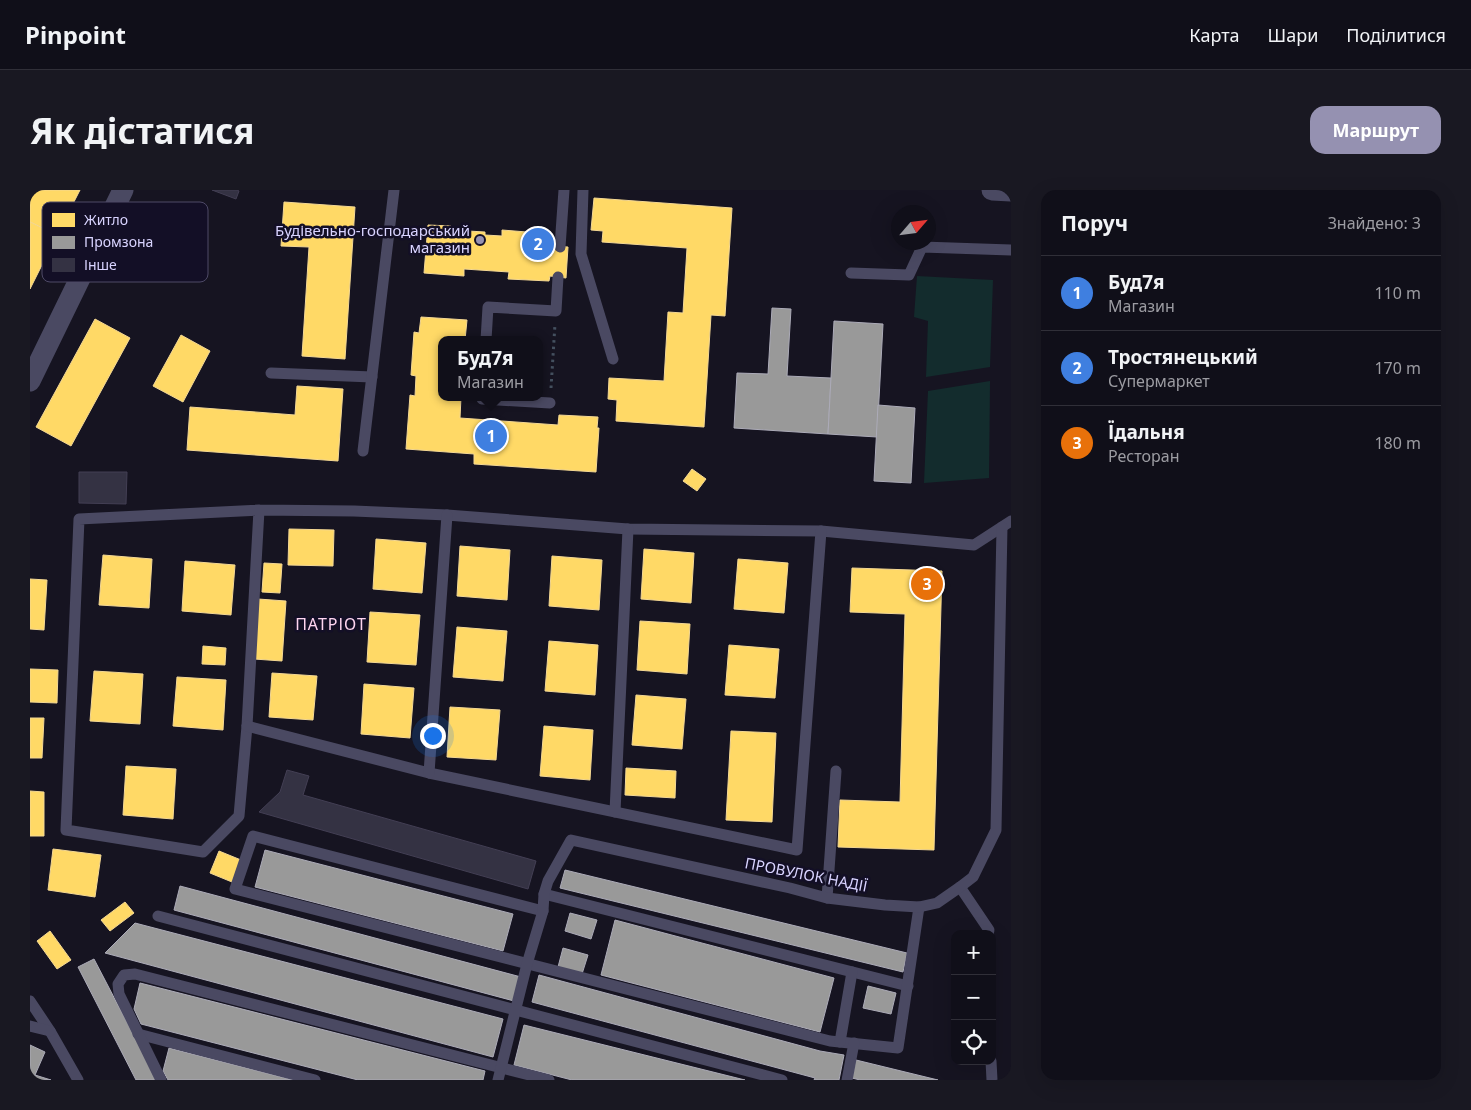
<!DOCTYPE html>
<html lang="uk">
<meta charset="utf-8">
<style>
body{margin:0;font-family:"Noto Sans",sans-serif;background:#191822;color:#f1f3f6}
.controls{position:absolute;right:15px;bottom:15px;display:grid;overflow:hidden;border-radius:10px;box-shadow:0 5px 20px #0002}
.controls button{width:45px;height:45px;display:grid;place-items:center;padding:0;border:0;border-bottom:1px solid #302f38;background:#100f19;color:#f1f3f6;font:25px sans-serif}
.compass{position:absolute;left:861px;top:15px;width:45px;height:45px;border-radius:50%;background:#100f19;box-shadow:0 5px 20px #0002;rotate:62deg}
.you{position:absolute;left:402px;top:545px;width:18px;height:18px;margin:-12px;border:4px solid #fff;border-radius:50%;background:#1a73e8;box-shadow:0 0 0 8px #1a73e833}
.badge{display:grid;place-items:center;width:32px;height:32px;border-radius:50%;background:#9591b1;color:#fff;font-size:16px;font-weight:700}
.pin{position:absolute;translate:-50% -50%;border:2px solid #fff;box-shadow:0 1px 5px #0006}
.popup{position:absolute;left:408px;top:146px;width:105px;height:65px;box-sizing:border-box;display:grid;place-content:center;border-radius:10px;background:#100f19;filter:drop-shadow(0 1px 4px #0005);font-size:16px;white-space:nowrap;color:#9c9ca2}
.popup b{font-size:19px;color:#f1f3f6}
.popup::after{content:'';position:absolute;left:50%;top:100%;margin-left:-10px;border:10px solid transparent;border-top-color:#100f19}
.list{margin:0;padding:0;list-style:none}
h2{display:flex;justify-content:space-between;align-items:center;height:65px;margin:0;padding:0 20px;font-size:21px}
h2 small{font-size:16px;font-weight:400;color:#9c9ca2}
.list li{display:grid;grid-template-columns:32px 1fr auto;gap:15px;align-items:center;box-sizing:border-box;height:75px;padding:0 20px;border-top:1px solid #302f38}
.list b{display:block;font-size:19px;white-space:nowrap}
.list p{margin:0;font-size:16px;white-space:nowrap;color:#9c9ca2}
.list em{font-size:16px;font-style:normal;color:#9c9ca2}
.icon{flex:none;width:28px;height:28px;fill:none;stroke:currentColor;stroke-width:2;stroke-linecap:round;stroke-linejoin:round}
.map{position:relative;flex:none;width:981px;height:890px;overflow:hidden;border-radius:15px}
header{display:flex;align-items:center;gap:30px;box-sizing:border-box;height:70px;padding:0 25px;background:#100f19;border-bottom:1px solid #302f38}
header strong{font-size:24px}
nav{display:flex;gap:28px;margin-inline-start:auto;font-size:18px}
.intro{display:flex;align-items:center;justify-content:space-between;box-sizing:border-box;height:120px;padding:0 30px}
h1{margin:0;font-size:35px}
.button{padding:12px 22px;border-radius:15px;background:#9591b1;color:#fff;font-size:18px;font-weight:700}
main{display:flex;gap:30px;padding:0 30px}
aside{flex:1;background:#100f19;border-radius:15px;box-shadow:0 5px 20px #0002}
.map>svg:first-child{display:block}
</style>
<header>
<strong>Pinpoint</strong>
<nav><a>Карта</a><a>Шари</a><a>Поділитися</a></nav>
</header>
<div class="intro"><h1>Як дістатися</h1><a class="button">Маршрут</a></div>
<main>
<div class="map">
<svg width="981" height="890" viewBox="0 0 981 890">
<rect width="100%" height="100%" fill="#161421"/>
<g fill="#132c2d">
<path d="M 887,86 L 963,90 L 960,177 L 896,187 L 898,131 L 884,127 Z"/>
<path d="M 960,191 L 959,288 L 894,293 L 898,201 Z"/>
</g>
<g fill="#ffd966" stroke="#f4d894">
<path d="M 0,0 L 50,0 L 27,45 L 0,32 Z"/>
<path d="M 564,8 L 702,18 L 695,126 L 681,125 L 674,237 L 586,231 L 587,210 L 578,209 L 579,188 L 634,191 L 638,122 L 653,123 L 657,58 L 572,52 L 573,41 L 561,40 Z"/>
<path d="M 254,12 L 325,17 L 315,169 L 272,166 L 279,57 L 251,56 Z"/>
<path d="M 0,32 L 27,45 L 0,99 Z"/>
<path d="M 398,35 L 421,36 L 421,40 L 455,42 L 455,45 L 472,46 L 472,40 L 522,44 L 522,56 L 538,57 L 536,88 L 520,86 L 519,91 L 478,89 L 479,82 L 434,79 L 434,86 L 394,83 Z"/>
<path d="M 391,127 L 437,130 L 435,150 L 412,150 L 412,207 L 431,207 L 430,228 L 528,235 L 529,225 L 568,227 L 567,238 L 569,238 L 566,282 L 444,274 L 444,264 L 376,259 L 380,205 L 385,206 L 386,186 L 381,185 L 384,142 L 389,143 Z"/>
<path d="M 65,129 L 100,148 L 41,256 L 6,237 Z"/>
<path d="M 151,145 L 180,161 L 153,212 L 123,196 Z"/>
<path d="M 267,196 L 313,199 L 308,271 L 157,260 L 160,217 L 265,225 Z"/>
<path d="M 662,279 L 676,289 L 667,301 L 653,291 Z"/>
<path d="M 259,339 L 304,340 L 303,376 L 258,375 Z"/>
<path d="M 346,349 L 396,353 L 392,403 L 343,399 Z"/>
<path d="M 430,356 L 480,360 L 477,410 L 427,406 Z"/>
<path d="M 614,359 L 664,363 L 661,413 L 611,409 Z"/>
<path d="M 73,365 L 122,369 L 119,418 L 69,415 Z"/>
<path d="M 522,366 L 572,370 L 569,420 L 519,416 Z"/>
<path d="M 708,369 L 758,373 L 754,423 L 704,419 Z"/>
<path d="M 155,371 L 205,375 L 201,425 L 152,421 Z"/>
<path d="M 234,373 L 252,374 L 250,403 L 232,402 Z"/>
<path d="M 822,378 L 912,381 L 904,660 L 808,657 L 810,610 L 870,612 L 875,424 L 820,422 Z"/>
<path d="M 0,389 L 17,390 L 14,440 L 0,439 Z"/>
<path d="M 228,409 L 256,411 L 252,471 L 224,469 Z"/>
<path d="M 340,422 L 390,425 L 386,475 L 337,472 Z"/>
<path d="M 610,431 L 660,434 L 657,484 L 607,480 Z"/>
<path d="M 427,437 L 477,441 L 473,491 L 423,487 Z"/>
<path d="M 519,451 L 568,455 L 565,505 L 515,501 Z"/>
<path d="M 699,455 L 749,459 L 745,508 L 695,505 Z"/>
<path d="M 173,456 L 196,458 L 195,475 L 172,474 Z"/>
<path d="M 0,479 L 28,480 L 27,513 L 0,512 Z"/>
<path d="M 64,481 L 113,484 L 110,534 L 60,531 Z"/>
<path d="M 242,483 L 287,486 L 283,530 L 239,527 Z"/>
<path d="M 147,487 L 196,490 L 193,540 L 143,536 Z"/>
<path d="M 334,494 L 384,498 L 380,548 L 331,544 Z"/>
<path d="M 606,505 L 656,509 L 652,559 L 602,555 Z"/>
<path d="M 420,517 L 470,520 L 466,570 L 417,567 Z"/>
<path d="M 0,528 L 14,528 L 12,568 L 0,568 Z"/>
<path d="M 514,536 L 563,540 L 560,590 L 510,586 Z"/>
<path d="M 701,541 L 746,543 L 742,632 L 696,630 Z"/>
<path d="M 96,576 L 146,579 L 143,629 L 93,625 Z"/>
<path d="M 596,578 L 646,581 L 645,608 L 595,605 Z"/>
<path d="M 0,601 L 14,602 L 14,646 L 0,646 Z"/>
<path d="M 23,659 L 71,665 L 65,707 L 18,700 Z"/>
<path d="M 189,661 L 211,670 L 202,692 L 180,683 Z"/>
<path d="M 95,712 L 104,723 L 80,741 L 71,730 Z"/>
<path d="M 20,741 L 41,770 L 27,779 L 7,751 Z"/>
</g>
<g fill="#999" stroke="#acabb8">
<path d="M 742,118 L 761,119 L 757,186 L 801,188 L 798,244 L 704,238 L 707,183 L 738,184 Z"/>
<path d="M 804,131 L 853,134 L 847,247 L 798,244 Z"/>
<path d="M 848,215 L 885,218 L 881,293 L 844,291 Z"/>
<path d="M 235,660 L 483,724 L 473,761 L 225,697 Z"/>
<path d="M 535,680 L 877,763 L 873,782 L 530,698 Z"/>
<path d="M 150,696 L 491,787 L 484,811 L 144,720 Z"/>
<path d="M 540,723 L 567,730 L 561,749 L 535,741 Z"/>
<path d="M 585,730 L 804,788 L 790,842 L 571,785 Z"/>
<path d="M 105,733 L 473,829 L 463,867 L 75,763 Z"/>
<path d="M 533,758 L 558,765 L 552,784 L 528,777 Z"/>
<path d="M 64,769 L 127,890 L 106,890 L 48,777 Z"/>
<path d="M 509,785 L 790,861 L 814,865 L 809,890 L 784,890 L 785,888 L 502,812 Z"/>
<path d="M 110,793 L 455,881 L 453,890 L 328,890 L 111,834 L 104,819 Z"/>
<path d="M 838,796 L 866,803 L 861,824 L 833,818 Z"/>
<path d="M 494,835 L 715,890 L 542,890 L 484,875 Z"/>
<path d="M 0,855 L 15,862 L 5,885 L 21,890 L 0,890 Z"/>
<path d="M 139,858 L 263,890 L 138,890 L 133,881 Z"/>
<path d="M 826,870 L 908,890 L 830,890 L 822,888 Z"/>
</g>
<g fill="#343243" stroke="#433f54">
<path d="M 182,0 L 207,0 L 209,1 L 206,9 Z"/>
<path d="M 49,282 L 97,282 L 96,314 L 49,313 Z"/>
<path d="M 257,580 L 279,586 L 273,605 L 506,671 L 498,699 L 229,622 L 250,602 Z"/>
</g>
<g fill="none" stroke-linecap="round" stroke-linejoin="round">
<path stroke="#44505f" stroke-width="3" stroke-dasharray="2.5 4" stroke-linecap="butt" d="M 521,198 L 525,134"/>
<g stroke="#4a4962" stroke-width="11">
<path d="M 553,0 L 551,64 L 583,169"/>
<path d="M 530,57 L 534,0"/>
<path d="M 821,83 L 879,85 L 892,57 L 981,60"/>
<path d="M 456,150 L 458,117 L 526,121 L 528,87"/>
<path d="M 241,183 L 342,187"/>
<path d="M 452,207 L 452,209 L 520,213"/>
<path d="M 333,261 L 364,0"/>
<path d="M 229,320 L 217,536 L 209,626 L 173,662 L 36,640 L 49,329 L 229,320 L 324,321 L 417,325 L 598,339 L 791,341 L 944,355 L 981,331"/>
<path d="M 217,536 L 399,583 L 767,660 L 791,341"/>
<path d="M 399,583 L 417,325"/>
<path d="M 585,622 L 598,339"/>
<path d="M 930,697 L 959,740 L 958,744"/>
<path d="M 514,704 L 878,796"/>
<path d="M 797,708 L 806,581"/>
<path d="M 513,721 L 223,646 L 205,699 L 800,851 L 868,858 L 889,717"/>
<path d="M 128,726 L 752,890"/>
<path d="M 0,811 L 20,841 L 48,890"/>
<path d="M 0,836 L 20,841"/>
<path d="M 108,844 L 285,890"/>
<path d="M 810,852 L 822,782"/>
<path d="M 961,871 L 962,890"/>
<path d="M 131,890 L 89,804 L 88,794 L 94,785 L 105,784 L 519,890"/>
<path d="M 468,890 L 497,774 L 513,721 L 514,704 L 518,691 L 541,650 L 760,698 L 797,708 L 855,715 L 889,717 L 907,713 L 930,697 L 943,687 L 966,640 L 972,337"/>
<path d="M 817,890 L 824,853"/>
</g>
<g stroke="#4a4962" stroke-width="21">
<path d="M 962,0 L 981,1"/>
<path d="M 0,191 L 93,0"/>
</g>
</g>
<circle fill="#9591b1" stroke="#130f26" stroke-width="2" cx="450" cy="50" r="5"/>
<g text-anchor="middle" stroke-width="5" stroke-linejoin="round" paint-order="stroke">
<g font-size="15" fill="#d9d4ff" stroke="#130f26" text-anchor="end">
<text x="440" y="46">Будівельно-господарський<tspan x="440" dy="17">магазин</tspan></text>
</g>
<g font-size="15" fill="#d9d4ff" stroke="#130f26">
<text transform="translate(776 685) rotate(11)" y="5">ПРОВУЛОК НАДІЇ</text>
</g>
<g font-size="16" letter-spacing="1" fill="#ffd6f0" stroke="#130f26">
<text x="301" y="440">ПАТРІОТ</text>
</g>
</g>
<rect x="12" y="12" width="166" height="80" rx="8" fill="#130f26" stroke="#4e4a67" stroke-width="1"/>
<rect x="22" y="23" width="23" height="14" fill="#ffd966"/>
<rect x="22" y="46" width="23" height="13" fill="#999"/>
<rect x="22" y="68" width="23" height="14" fill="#343243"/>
<g font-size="14" fill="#d9d4ff">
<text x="54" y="35">Житло</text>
<text x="54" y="57">Промзона</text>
<text x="54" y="80">Інше</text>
</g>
</svg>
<div class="controls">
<button>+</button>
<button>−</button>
<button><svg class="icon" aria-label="locate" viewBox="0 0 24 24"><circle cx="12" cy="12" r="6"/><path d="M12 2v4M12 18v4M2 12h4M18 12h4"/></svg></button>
</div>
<svg class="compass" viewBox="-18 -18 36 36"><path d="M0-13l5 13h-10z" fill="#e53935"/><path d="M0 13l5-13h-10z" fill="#9c9ca2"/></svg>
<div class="you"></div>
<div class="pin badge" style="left:461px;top:246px;background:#3f7fe0">1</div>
<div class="popup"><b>Буд7я</b>Магазин</div>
<div class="pin badge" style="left:508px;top:54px;background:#3f7fe0">2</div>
<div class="pin badge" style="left:897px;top:394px;background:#e8710a">3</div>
</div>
<aside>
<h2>Поруч<small>Знайдено: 3</small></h2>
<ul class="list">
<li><span class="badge" style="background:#3f7fe0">1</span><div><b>Буд7я</b><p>Магазин</p></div><em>110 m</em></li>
<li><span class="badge" style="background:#3f7fe0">2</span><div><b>Тростянецький</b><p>Супермаркет</p></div><em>170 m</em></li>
<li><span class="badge" style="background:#e8710a">3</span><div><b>Їдальня</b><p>Ресторан</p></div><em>180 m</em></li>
</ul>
</aside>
</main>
